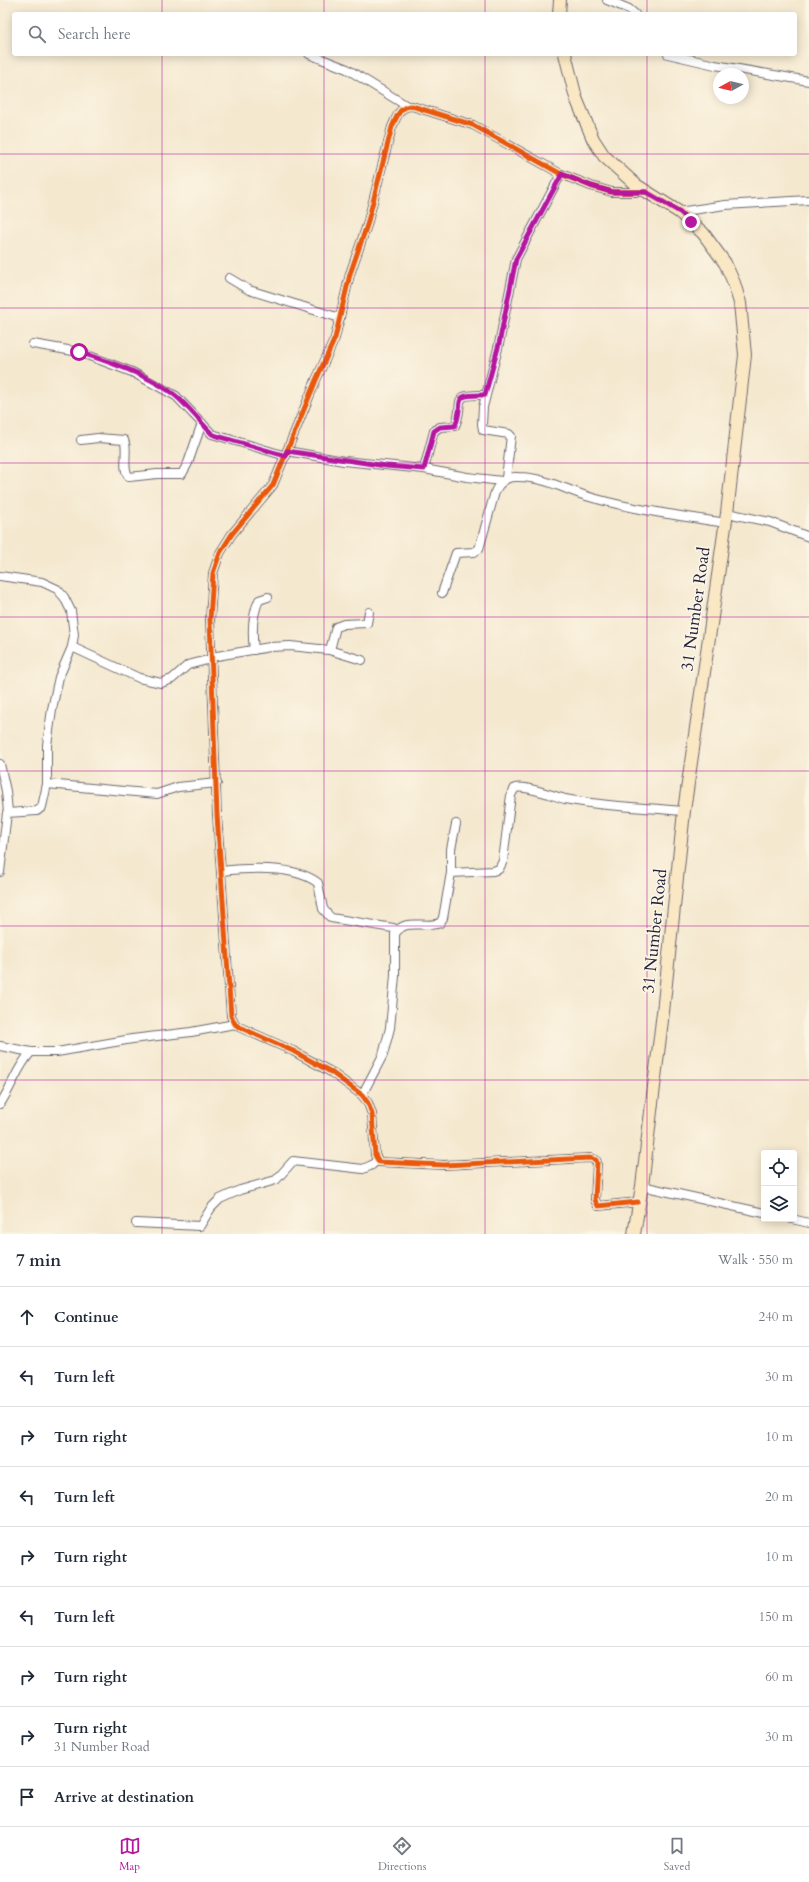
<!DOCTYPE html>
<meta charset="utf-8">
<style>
body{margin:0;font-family:Cardo,serif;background:#f6f6f7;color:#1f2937}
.controls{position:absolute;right:12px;bottom:12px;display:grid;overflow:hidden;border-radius:4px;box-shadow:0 2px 10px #0003}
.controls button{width:36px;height:36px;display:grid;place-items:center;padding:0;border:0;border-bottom:1px solid #e0e1e3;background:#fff;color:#1f2937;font:20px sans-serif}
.compass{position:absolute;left:713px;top:68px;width:36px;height:36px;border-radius:50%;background:#fff;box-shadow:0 2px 10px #0003;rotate:262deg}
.stop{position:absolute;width:12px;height:12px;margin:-9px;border:3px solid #b5179e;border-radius:50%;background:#fff}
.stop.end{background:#b5179e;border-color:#fff;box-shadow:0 1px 4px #0008}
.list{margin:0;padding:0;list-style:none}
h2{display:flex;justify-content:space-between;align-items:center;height:52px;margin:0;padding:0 16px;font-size:17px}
h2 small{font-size:13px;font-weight:400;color:#747a83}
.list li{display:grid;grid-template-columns:26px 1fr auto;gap:12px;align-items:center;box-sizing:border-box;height:60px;padding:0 16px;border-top:1px solid #e0e1e3}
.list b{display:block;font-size:15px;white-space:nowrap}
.list p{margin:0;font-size:13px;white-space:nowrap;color:#747a83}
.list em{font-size:13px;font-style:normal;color:#747a83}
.icon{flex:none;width:22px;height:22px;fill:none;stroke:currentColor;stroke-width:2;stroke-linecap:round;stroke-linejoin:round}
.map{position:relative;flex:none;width:809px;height:1234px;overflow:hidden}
.search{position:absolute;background:#fff;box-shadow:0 2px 10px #0003;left:12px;right:12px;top:12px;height:44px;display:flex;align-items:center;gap:10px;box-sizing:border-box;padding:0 14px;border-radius:4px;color:#747a83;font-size:15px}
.sheet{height:592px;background:#fff}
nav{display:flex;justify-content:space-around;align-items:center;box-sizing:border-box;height:56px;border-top:1px solid #e0e1e3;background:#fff;font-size:11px;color:#747a83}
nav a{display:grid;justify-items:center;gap:2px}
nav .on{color:#b5179e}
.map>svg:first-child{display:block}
</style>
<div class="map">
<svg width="809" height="1234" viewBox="0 0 809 1234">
<rect width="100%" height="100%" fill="#fcf5e5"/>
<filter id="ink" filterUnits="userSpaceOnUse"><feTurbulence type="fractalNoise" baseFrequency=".025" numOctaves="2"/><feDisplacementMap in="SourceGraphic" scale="8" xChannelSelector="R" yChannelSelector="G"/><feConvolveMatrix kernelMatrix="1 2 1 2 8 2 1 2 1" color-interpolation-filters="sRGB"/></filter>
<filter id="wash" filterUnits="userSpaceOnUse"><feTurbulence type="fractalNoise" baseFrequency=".012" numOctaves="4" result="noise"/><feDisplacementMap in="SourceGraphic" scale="16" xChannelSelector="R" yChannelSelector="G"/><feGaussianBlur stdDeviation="0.9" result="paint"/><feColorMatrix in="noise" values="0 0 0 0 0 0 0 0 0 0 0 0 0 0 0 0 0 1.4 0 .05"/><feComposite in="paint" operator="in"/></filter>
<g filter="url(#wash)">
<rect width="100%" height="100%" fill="#f4e8cf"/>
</g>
<g filter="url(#ink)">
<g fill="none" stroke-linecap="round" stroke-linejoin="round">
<g stroke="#6c676f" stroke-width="10">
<g id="minor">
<path d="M 607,0 L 629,9 L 635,14"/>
<path d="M 309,54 L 347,69 L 407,106"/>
<path d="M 668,54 L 715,65 L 809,81"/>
<path d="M 679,212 L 725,205 L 809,200"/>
<path d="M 229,278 L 249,290 L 340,318"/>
<path d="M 33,344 L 79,352 L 132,372 L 176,396 L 212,434 L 286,456"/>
<path d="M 81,440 L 98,438 L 124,440 C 129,450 121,468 129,477 L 157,474 L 182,474 L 188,463 L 202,423"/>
<path d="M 287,451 L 344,461 L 424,469 L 467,477 L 502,481"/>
<path d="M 424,469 L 434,431 L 440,427 L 455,426 C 466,401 448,394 485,395"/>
<path d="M 506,478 L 511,436 L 509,434 L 483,430 L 482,424 L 483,407 L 499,344 L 516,259 L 561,174"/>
<path d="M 727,513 L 770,522 L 809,537"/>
<path d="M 0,576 L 42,582 L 57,589 L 64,597 L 71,611 L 74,635 L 72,647 L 59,677 L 52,709 L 47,745 L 47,784 L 42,807 L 37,811 L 7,813 L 0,872"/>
<path d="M 442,593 L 456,553 L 474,552 L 479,549 L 495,492 C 499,482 506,476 518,477 C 546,477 567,491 593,498 C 636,510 681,516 725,523"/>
<path d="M 72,647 L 139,678 L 161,683 L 172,679 L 188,665 L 211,659"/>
<path d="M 254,650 C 252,634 252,615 259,600 L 268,597"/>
<path d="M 330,650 L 336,627 L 344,624 L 367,623 L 369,612"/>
<path d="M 211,657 L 270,647 L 290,646 L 329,650 L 362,660"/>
<path d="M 0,764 L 6,791 L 8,812"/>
<path d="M 47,784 L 157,794 L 178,787 L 217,783"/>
<path d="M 221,871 C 249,868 295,865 318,883 L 323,909 L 331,918 L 393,928 L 398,930"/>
<path d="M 451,873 L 451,849 L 456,824"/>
<path d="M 0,1046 L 31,1052 L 57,1052 L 132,1039 L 191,1032 L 235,1024"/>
<path d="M 362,1095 L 383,1055 L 390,1028 L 395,976 L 395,934 C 405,917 425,929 440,923 L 443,918 L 451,873 L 493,871 L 499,869 L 503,861 L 511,795 L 515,788 C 526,785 553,796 565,799 C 604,807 644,807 684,811"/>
<path d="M 0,1104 C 12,1087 17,1067 31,1052"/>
<path d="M 642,1186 L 764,1213"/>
<path d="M 638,1202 L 598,1206 L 595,1200 L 597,1163 L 596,1160 L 590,1158 L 444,1165 L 379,1162 L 375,1155 L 372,1114 L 368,1103 L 362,1095 L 331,1072 L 293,1051 L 239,1027 L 235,1024 L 231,1016 L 217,815 L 210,620 L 213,573 L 220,553 L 232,534 L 273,485 L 316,380 L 335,338 L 350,274 L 367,225 L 392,127 C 397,117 399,106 412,106 L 473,125 L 561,174 L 591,186 L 612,192 L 646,192"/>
<path d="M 792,1219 L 809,1223"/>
<path d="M 136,1223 L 200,1226 L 211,1208 L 220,1199 L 240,1190 L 276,1180 L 293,1161 L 363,1169 L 372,1165 L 377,1160"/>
</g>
</g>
<g stroke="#6c676f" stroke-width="14">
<g id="secondary">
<path d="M 559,14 L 560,0"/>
<path d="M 565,54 L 576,98 L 593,139 L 604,156 L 636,185 L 679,212 L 703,233 L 725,263 L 734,283 L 740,303 L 745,355 L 727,513 L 684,811 L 663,1012 L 642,1186 L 634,1234"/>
</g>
</g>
<use href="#minor" stroke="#fff" stroke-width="8"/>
<use href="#secondary" stroke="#fae7c3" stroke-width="12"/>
<g stroke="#fcf5e5" stroke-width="8">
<path id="cycleway" d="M 638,1202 L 598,1206 L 595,1200 L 597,1163 L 596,1160 L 590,1158 L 444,1165 L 379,1162 L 375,1155 L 372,1114 L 368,1103 L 362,1095 L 331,1072 L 293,1051 L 239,1027 L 235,1024 L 231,1016 L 217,815 L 210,620 L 213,573 L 220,553 L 232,534 L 273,485 L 316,380 L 335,338 L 350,274 L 367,225 L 392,127 C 397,117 399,106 412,106 L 473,125 L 561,174 L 591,186 L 612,192 L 646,192"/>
</g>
<use href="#cycleway" stroke="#e8590c" stroke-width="5"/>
</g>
</g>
<g fill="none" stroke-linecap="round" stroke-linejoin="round" filter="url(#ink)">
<path stroke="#b5179e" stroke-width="5" d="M 79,352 C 108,361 153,377 176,396 C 189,407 200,422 212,434 L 217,436 L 286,456 L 287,451 L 386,466 L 424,469 L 434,431 L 440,427 L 455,426 C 466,401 448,394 485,395 L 499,344 L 516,259 L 562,174 L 591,186 L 612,192 L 646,192 L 680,212 L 691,222"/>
</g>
<path fill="none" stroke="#b5179e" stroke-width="1" stroke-opacity="0.55" d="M 162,0 L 162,14M 324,0 L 324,14M 485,0 L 485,14M 647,0 L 647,14M 162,54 L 162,1234M 324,54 L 324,1234M 485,54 L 485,1234M 647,54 L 647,1234M 0,154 L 809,154M 0,308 L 809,308M 0,463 L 809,463M 0,617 L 809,617M 0,771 L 809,771M 0,926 L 809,926M 0,1080 L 809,1080"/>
<g text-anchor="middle" stroke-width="3.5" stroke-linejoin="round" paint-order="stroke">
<g font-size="17" fill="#22223b" stroke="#fcf5e5">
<text transform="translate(695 609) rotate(-82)" y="6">31 Number Road</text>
<text transform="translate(654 931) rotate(-84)" y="6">31 Number Road</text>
</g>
</g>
</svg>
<div class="controls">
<button><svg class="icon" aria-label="locate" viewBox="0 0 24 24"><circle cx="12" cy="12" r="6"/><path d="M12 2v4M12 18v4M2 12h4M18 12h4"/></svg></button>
<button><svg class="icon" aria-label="layers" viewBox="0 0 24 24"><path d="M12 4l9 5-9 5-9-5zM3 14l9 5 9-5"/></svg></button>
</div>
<svg class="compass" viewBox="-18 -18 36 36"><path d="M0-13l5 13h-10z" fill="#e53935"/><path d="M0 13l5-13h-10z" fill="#747a83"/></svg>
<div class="stop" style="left:79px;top:352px"></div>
<div class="stop end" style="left:691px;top:222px"></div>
<div class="search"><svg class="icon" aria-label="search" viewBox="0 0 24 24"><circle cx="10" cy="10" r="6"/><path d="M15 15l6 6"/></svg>Search here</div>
</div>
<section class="sheet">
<h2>7 min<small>Walk · 550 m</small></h2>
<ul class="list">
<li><svg class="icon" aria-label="ahead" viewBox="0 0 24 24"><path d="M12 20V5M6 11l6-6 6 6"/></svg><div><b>Continue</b></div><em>240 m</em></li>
<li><svg class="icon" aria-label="left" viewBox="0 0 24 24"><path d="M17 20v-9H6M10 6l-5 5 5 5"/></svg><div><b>Turn left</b></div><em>30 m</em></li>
<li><svg class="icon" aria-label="right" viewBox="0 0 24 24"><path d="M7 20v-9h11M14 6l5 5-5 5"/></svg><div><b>Turn right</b></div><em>10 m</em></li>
<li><svg class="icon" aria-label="left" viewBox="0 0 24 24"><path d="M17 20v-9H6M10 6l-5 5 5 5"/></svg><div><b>Turn left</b></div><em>20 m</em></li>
<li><svg class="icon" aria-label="right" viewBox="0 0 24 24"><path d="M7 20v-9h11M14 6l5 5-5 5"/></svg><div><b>Turn right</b></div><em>10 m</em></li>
<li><svg class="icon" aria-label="left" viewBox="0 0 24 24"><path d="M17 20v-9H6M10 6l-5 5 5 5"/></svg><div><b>Turn left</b></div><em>150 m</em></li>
<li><svg class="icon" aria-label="right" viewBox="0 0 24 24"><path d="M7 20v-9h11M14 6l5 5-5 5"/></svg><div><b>Turn right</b></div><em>60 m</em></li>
<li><svg class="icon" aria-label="right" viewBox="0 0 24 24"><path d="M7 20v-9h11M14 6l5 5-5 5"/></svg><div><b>Turn right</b><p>31 Number Road</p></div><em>30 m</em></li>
<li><svg class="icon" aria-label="arrive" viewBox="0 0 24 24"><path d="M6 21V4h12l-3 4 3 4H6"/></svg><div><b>Arrive at destination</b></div></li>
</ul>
</section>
<nav>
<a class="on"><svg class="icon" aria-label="map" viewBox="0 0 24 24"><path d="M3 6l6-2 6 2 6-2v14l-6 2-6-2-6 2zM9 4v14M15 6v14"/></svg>Map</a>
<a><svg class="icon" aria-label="directions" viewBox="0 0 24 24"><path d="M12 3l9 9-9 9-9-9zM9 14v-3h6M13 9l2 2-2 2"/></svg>Directions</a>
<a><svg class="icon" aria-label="saved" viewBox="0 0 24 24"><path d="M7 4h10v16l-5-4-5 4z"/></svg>Saved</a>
</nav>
